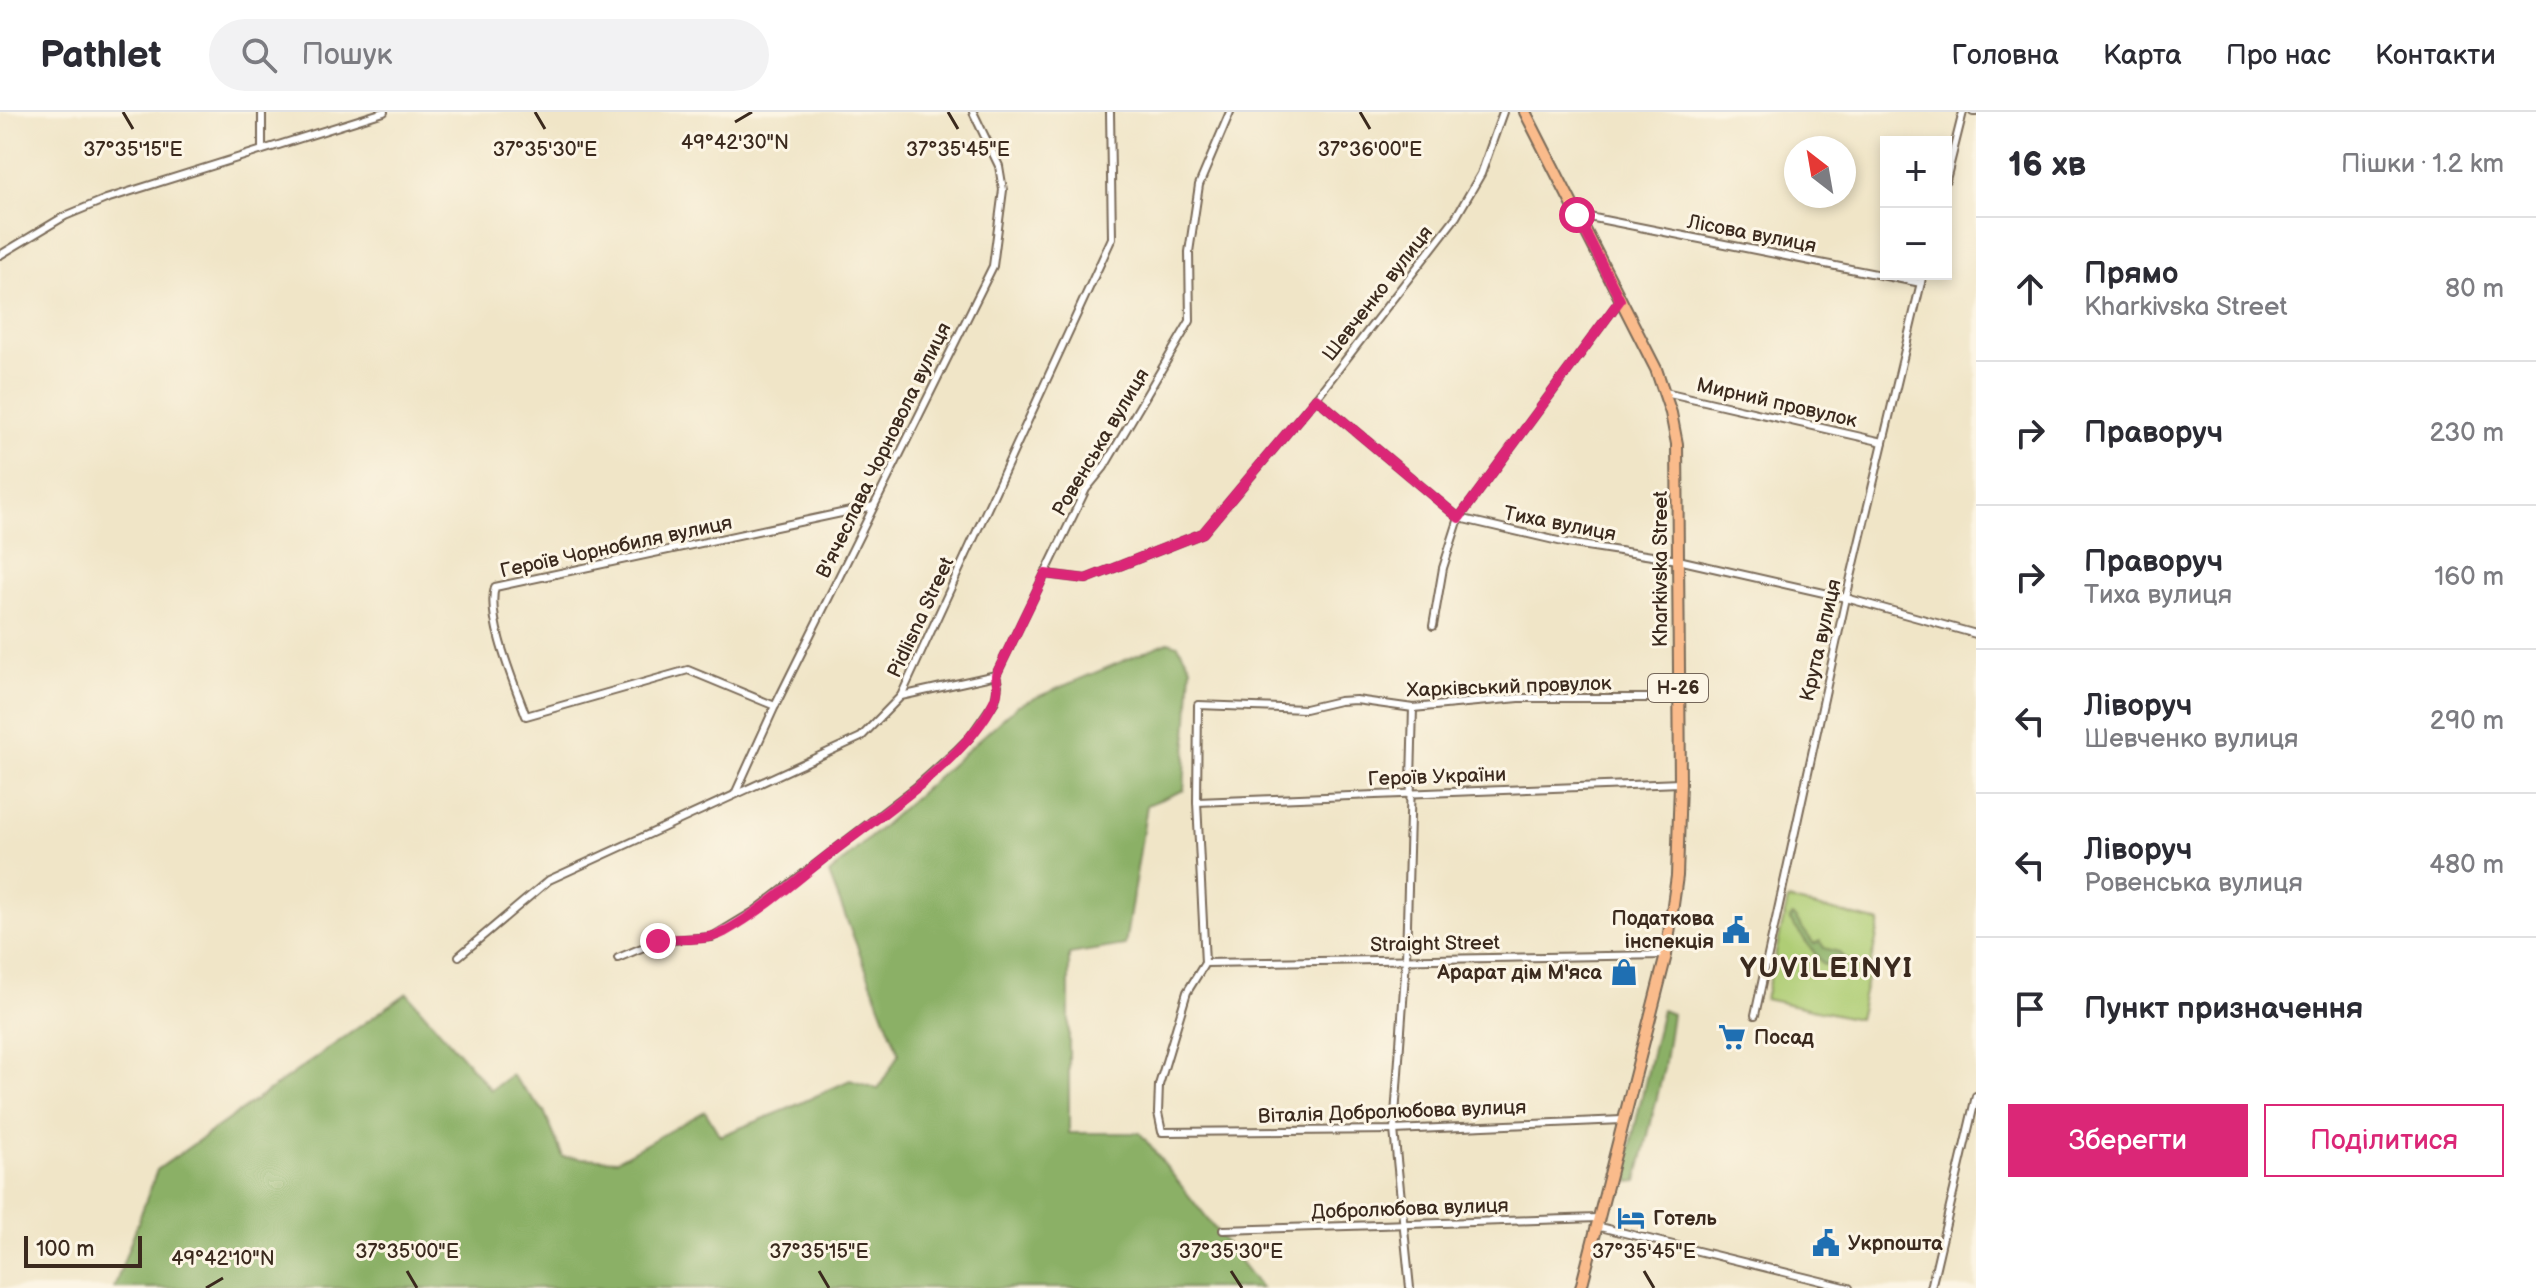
<!DOCTYPE html>
<html lang="uk">
<meta charset="utf-8">
<style>
body{margin:0;font-family:"Balsamiq Sans",sans-serif;background:#f2f2f3;color:#2b2b33}
.controls{position:absolute;right:24px;top:24px;display:grid;overflow:hidden;border-radius:0px;box-shadow:0 4px 12px #0003}
.controls button{width:72px;height:72px;display:grid;place-items:center;padding:0;border:0;border-bottom:2px solid #e1e1e2;background:#fff;color:#2b2b33;font:40px sans-serif}
.compass{position:absolute;left:1784px;top:24px;width:72px;height:72px;border-radius:50%;background:#fff;box-shadow:0 4px 12px #0003;rotate:329deg}
.scale{position:absolute;left:24px;bottom:20px;width:118px;box-sizing:border-box;padding-left:8px;border:4px solid #3b2a1e;border-top:0;font-size:22px;line-height:28px;white-space:nowrap;color:#3b2a1e;-webkit-text-stroke:6px #fcf5e5;paint-order:stroke}
.stop{position:absolute;width:24px;height:24px;margin:-18px;border:6px solid #db2777;border-radius:50%;background:#fff}
.stop.end{background:#db2777;border-color:#fff;box-shadow:0 2px 8px #0008}
.list{margin:0;padding:0;list-style:none}
h2{display:flex;justify-content:space-between;align-items:center;height:104px;margin:0;padding:0 32px;font-size:34px}
h2 small{font-size:26px;font-weight:400;color:#7c7c81}
.list li{display:grid;grid-template-columns:52px 1fr auto;gap:24px;align-items:center;box-sizing:border-box;height:144px;padding:0 32px;border-top:2px solid #e1e1e2}
.list b{display:block;font-size:30px;white-space:nowrap}
.list p{margin:0;font-size:26px;white-space:nowrap;color:#7c7c81}
.list em{font-size:26px;font-style:normal;color:#7c7c81}
.actions{display:flex;gap:16px;padding:24px 32px}
.actions a{flex:1;padding:18px 0;border:2px solid #db2777;border-radius:0px;text-align:center;font-size:28px;color:#db2777}
.actions .main{background:#db2777;color:#fff}
.icon{flex:none;width:44px;height:44px;fill:none;stroke:currentColor;stroke-width:2;stroke-linecap:round;stroke-linejoin:round}
.map{position:relative;flex:none;width:1976px;height:1176px;overflow:hidden}
header{display:flex;align-items:center;gap:48px;box-sizing:border-box;height:112px;padding:0 40px;background:#fff;border-bottom:2px solid #e1e1e2}
header strong{font-size:38px}
nav{display:flex;gap:44px;margin-inline-start:auto;font-size:28px}
.search{width:560px;height:72px;background:#f2f2f3;display:flex;align-items:center;gap:20px;box-sizing:border-box;padding:0 28px;border-radius:44px;color:#7c7c81;font-size:30px}
main{display:flex}
aside{flex:1;background:#fff}
.map>svg:first-child{display:block}
</style>
<header>
<strong>Pathlet</strong>
<div class="search"><svg class="icon" aria-label="search" viewBox="0 0 24 24"><circle cx="10" cy="10" r="6"/><path d="M15 15l6 6"/></svg>Пошук</div>
<nav><a>Головна</a><a>Карта</a><a>Про нас</a><a>Контакти</a></nav>
</header>
<main>
<div class="map">
<svg width="1976" height="1176" viewBox="0 0 1976 1176">
<rect width="100%" height="100%" fill="#fcf5e5"/>
<filter id="ink" filterUnits="userSpaceOnUse"><feTurbulence type="fractalNoise" baseFrequency=".0125" numOctaves="2"/><feDisplacementMap in="SourceGraphic" scale="16" xChannelSelector="R" yChannelSelector="G"/><feConvolveMatrix kernelMatrix="1 2 1 2 8 2 1 2 1" color-interpolation-filters="sRGB"/></filter>
<filter id="wash" filterUnits="userSpaceOnUse"><feTurbulence type="fractalNoise" baseFrequency=".006" numOctaves="4" result="noise"/><feDisplacementMap in="SourceGraphic" scale="32" xChannelSelector="R" yChannelSelector="G"/><feGaussianBlur stdDeviation="1.8" result="paint"/><feColorMatrix in="noise" values="0 0 0 0 0 0 0 0 0 0 0 0 0 0 0 0 0 1.4 0 .05"/><feComposite in="paint" operator="in"/></filter>
<g filter="url(#wash)">
<rect width="100%" height="100%" fill="#f0e5c7"/>
<path fill="#afcd75" stroke="#757c4a" stroke-width="2" d="M 1788,788 L 1880,810 L 1858,907 L 1765,887 Z"/>
<g fill="#8bb066" stroke="#636d42" stroke-width="2">
<path d="M 1168,530 L 1178,533 L 1191,555 L 1184,678 L 1147,693 L 1125,833 L 1069,842 L 1069,1021 L 1140,1021 L 1261,1176 L 114,1176 L 157,1058 L 407,881 L 491,978 L 511,963 L 544,999 L 563,1045 L 617,1048 L 705,999 L 720,1024 L 790,996 L 850,968 L 878,977 L 899,942 L 829,762 L 1018,593 Z"/>
<path d="M 1791,804 L 1794,805 L 1814,832 L 1820,829 L 1824,836 L 1838,840 L 1846,848 L 1832,854 L 1823,852 L 1789,807 Z"/>
<path d="M 1662,898 L 1672,902 L 1664,956 L 1637,1069 L 1630,1070 L 1628,1064 L 1629,1040 Z"/>
</g>
</g>
<g filter="url(#ink)">
<g fill="none" stroke-linecap="round" stroke-linejoin="round">
<g stroke="#7a6b59" stroke-width="10">
<g id="minor">
<path d="M 262,0 L 262,37"/>
<path d="M 1973,0 L 1976,0"/>
<path d="M 1946,68 L 1963,0"/>
<path d="M 1579,103 L 1921,171"/>
<path d="M 0,143 L 65,104 L 106,87 L 384,0"/>
<path d="M 1665,280 L 1883,330"/>
<path d="M 1316,286 L 1459,406 L 1567,431 L 1678,448 L 1846,486 L 1976,522"/>
<path d="M 1045,462 L 1086,467 L 1203,421 L 1316,286 L 1456,105 L 1481,62 L 1503,0"/>
<path d="M 1433,514 L 1443,456 L 1459,406 L 1620,188"/>
<path d="M 901,584 L 996,563"/>
<path d="M 775,594 L 688,558 L 526,604 C 515,573 486,507 495,475 L 874,394"/>
<path d="M 735,682 L 775,594 L 993,154 L 1003,78 L 999,54 L 973,0"/>
<path d="M 1197,690 L 1680,671"/>
<path d="M 459,844 L 549,768 L 861,625 L 901,584 L 1112,126 L 1110,0"/>
<path d="M 618,846 L 658,829 L 712,825 L 755,799 L 915,676 L 956,639 L 970,625 L 995,589 L 998,573 L 996,563 L 1086,377 L 1104,355 L 1190,209 L 1189,140 L 1199,73 L 1230,0"/>
<path d="M 1205,851 L 1666,843"/>
<path d="M 1755,903 L 1846,486 L 1923,162"/>
<path d="M 1622,1008 L 1394,1018 L 1162,1020 L 1158,1001 L 1159,973 L 1187,880 L 1205,851 L 1197,690 L 1198,593 L 1305,597 L 1339,589 L 1356,588 L 1413,596 L 1519,586 L 1678,586"/>
<path d="M 1596,1114 L 1849,1176"/>
<path d="M 1223,1118 L 1598,1106"/>
<path d="M 1410,1176 L 1394,1018 L 1406,847 L 1413,596"/>
<path d="M 1931,1176 L 1976,984"/>
</g>
</g>
<g stroke="#7a6b59" stroke-width="14">
<path id="primary" d="M 1525,0 L 1656,257 L 1671,301 L 1677,332 L 1680,671 L 1677,764 L 1666,843 L 1581,1176"/>
</g>
<use href="#minor" stroke="#fff" stroke-width="6"/>
<use href="#primary" stroke="#fabb8b" stroke-width="10"/>
</g>
</g>
<g fill="none" stroke-linecap="round" stroke-linejoin="round" filter="url(#ink)">
<path stroke="#db2777" stroke-width="10" d="M 658,829 C 679,825 705,830 724,820 C 761,800 794,770 827,744 C 877,705 970,645 995,587 C 999,579 997,571 996,563 L 1045,462 L 1086,467 L 1203,421 L 1316,286 L 1459,406 L 1620,188 L 1577,103"/>
</g>
<path fill="none" stroke="#3b2a1e" stroke-width="3" d="M 123,0 L 133,17M 535,0 L 545,17M 948,0 L 958,17M 1360,0 L 1370,17M 735,10 L 752,0M 407,1159 L 417,1176M 819,1159 L 829,1176M 1231,1159 L 1242,1176M 1644,1159 L 1654,1176M 206,1176 L 223,1166"/>
<defs>
<g id="civic-bare" transform="scale(2.16)"><path d="M-.6-6.5H3V-4.5H.6V-3L4-1V1h2V6H-6V1h2V-1L-.6-3ZM-1.2 2.5V6h2.4V2.5Z" fill="#1f6fb2" stroke="#fcf5e5" stroke-width="2.5" paint-order="stroke"/></g>
<g id="shop-bare" transform="scale(2.16)"><path d="M-5-2.5h2.3a2.7 3.5 0 0 1 5.4 0H5L5.5 6h-11ZM-1.5-2.5h3a1.5 2.3 0 0 0-3 0Z" fill="#1f6fb2" stroke="#fcf5e5" stroke-width="2.5" paint-order="stroke"/></g>
<g id="supermarket-bare" transform="scale(2.16)"><path d="M-6-5.5h2.5l.6 2H6L4.5 2H-2.5L-4.4-4H-6ZM-1.5 3.2a1.3 1.3 0 1 0 .1 0ZM3 3.2a1.3 1.3 0 1 0 .1 0Z" fill="#1f6fb2" stroke="#fcf5e5" stroke-width="2.5" paint-order="stroke"/></g>
<g id="hotel-bare" transform="scale(2.16)"><path d="M-6-4.5h1.5V1H6V5H4.5V3h-9V5H-6ZM-4 0a1.8 1.8 0 1 1 3.6 0ZM.5 0V-2.5h3Q6-2.5 6 0Z" fill="#1f6fb2" stroke="#fcf5e5" stroke-width="2.5" paint-order="stroke"/></g>
</defs>
<g fill-rule="evenodd">
<use href="#civic-bare" x="1736" y="818"/>
<use href="#shop-bare" x="1624" y="860"/>
<use href="#supermarket-bare" x="1732" y="925"/>
<use href="#hotel-bare" x="1631" y="1106"/>
<use href="#civic-bare" x="1826" y="1131"/>
</g>
<g text-anchor="middle" stroke-width="6" stroke-linejoin="round" paint-order="stroke">
<rect fill="#fcf5e5" stroke="#75675a" stroke-width="2" x="1648" y="562" width="60" height="28" rx="6"/>
<g font-size="18" font-weight="bold" fill="#3b2a1e">
<text x="1678" y="582">Н-26</text>
</g>
<g font-size="20" fill="#3b2a1e" stroke="#fcf5e5">
<text transform="translate(1752 121) rotate(11)" y="7">Лісова вулиця</text>
<text transform="translate(1377 181) rotate(-52)" y="7">Шевченко вулиця</text>
<text transform="translate(1777 290) rotate(13)" y="7">Мирний провулок</text>
<text transform="translate(1100 330) rotate(-59)" y="7">Ровенська вулиця</text>
<text transform="translate(883 338) rotate(-64)" y="7">В'ячеслава Чорновола вулиця</text>
<text transform="translate(1560 411) rotate(11)" y="7">Тиха вулиця</text>
<text transform="translate(616 434) rotate(-12)" y="7">Героїв Чорнобиля вулиця</text>
<text transform="translate(1660 457) rotate(-90)" y="7">Kharkivska Street</text>
<text transform="translate(920 505) rotate(-65)" y="7">Pidlisna Street</text>
<text transform="translate(1820 528) rotate(-77)" y="7">Крута вулиця</text>
<text transform="translate(1509 574) rotate(-2)" y="7">Харківський провулок</text>
<text transform="translate(1437 664) rotate(-2)" y="7">Героїв України</text>
<text transform="translate(1435 831) rotate(-1)" y="7">Straight Street</text>
<text transform="translate(1392 999) rotate(-2)" y="7">Віталія Добролюбова вулиця</text>
<text transform="translate(1410 1096) rotate(-2)" y="7">Добролюбова вулиця</text>
</g>
<g font-size="20" font-weight="bold" fill="#3b2a1e" stroke="#fcf5e5" text-anchor="start">
<text x="1714" y="813" text-anchor="end">Податкова<tspan x="1714" dy="23">інспекція</tspan></text>
<text x="1602" y="867" text-anchor="end">Арарат дім М'яса</text>
<text x="1754" y="932">Посад</text>
<text x="1653" y="1113">Готель</text>
<text x="1848" y="1138">Укрпошта</text>
</g>
<g font-size="28" font-weight="bold" letter-spacing="2" fill="#3b2a1e" stroke="#fcf5e5">
<text x="1827" y="865">YUVILEINYI</text>
</g>
</g>
<g font-size="20" text-anchor="middle" fill="#3b2a1e" stroke="#fcf5e5" stroke-width="6" stroke-linejoin="round" paint-order="stroke">
<text x="735" y="37">49°42'30"N</text>
<text x="133" y="44">37°35'15"E</text>
<text x="545" y="44">37°35'30"E</text>
<text x="958" y="44">37°35'45"E</text>
<text x="1370" y="44">37°36'00"E</text>
<text x="407" y="1146">37°35'00"E</text>
<text x="819" y="1146">37°35'15"E</text>
<text x="1231" y="1146">37°35'30"E</text>
<text x="1644" y="1146">37°35'45"E</text>
<text x="223" y="1153">49°42'10"N</text>
</g>
</svg>
<div class="controls">
<button>+</button>
<button>−</button>
</div>
<svg class="compass" viewBox="-18 -18 36 36"><path d="M0-13l5 13h-10z" fill="#e53935"/><path d="M0 13l5-13h-10z" fill="#7c7c81"/></svg>
<div class="scale">100 m</div>
<div class="stop" style="left:1577px;top:103px"></div>
<div class="stop end" style="left:658px;top:829px"></div>
</div>
<aside>
<h2>16 хв<small>Пішки · 1.2 km</small></h2>
<ul class="list">
<li><svg class="icon" aria-label="ahead" viewBox="0 0 24 24"><path d="M12 20V5M6 11l6-6 6 6"/></svg><div><b>Прямо</b><p>Kharkivska Street</p></div><em>80 m</em></li>
<li><svg class="icon" aria-label="right" viewBox="0 0 24 24"><path d="M7 20v-9h11M14 6l5 5-5 5"/></svg><div><b>Праворуч</b></div><em>230 m</em></li>
<li><svg class="icon" aria-label="right" viewBox="0 0 24 24"><path d="M7 20v-9h11M14 6l5 5-5 5"/></svg><div><b>Праворуч</b><p>Тиха вулиця</p></div><em>160 m</em></li>
<li><svg class="icon" aria-label="left" viewBox="0 0 24 24"><path d="M17 20v-9H6M10 6l-5 5 5 5"/></svg><div><b>Ліворуч</b><p>Шевченко вулиця</p></div><em>290 m</em></li>
<li><svg class="icon" aria-label="left" viewBox="0 0 24 24"><path d="M17 20v-9H6M10 6l-5 5 5 5"/></svg><div><b>Ліворуч</b><p>Ровенська вулиця</p></div><em>480 m</em></li>
<li><svg class="icon" aria-label="arrive" viewBox="0 0 24 24"><path d="M6 21V4h12l-3 4 3 4H6"/></svg><div><b>Пункт призначення</b></div></li>
</ul>
<div class="actions"><a class="main">Зберегти</a><a>Поділитися</a></div>
</aside>
</main>
